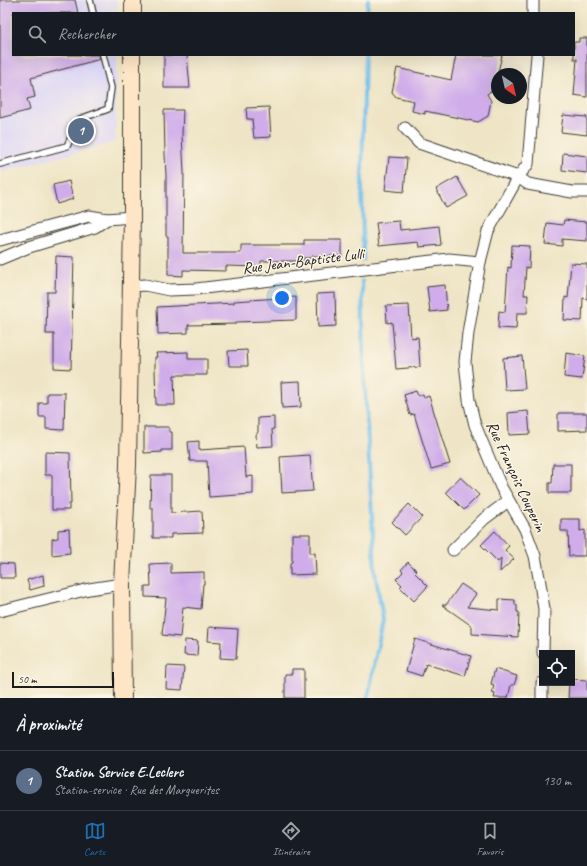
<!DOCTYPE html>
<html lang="fr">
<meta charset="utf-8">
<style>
body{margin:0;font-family:Caveat,sans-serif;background:#20242c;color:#f1f3f6}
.controls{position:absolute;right:12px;bottom:12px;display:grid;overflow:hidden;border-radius:0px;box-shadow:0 4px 16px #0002}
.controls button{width:36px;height:36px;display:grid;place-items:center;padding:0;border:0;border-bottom:1px solid #363941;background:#171b24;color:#f1f3f6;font:20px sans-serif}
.compass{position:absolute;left:491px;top:68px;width:36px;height:36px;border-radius:50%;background:#171b24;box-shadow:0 4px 16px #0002;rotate:146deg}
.scale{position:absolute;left:12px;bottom:10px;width:102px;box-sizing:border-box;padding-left:4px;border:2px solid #1c1c1c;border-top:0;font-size:11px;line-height:14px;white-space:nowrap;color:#1c1c1c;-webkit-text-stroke:3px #fcf5e5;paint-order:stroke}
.you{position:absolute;left:282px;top:298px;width:14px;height:14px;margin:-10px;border:3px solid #fff;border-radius:50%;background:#1a73e8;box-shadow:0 0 0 6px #1a73e833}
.badge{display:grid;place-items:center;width:26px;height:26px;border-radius:50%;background:#1f6fb2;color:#fff;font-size:13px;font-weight:700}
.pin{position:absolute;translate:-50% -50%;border:2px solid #fff;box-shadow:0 1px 4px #0006}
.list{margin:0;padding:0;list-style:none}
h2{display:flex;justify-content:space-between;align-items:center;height:52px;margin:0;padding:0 16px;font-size:17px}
h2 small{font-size:13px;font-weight:400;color:#9ea1a6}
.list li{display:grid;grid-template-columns:26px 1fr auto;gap:12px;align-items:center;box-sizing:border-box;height:60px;padding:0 16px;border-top:1px solid #363941}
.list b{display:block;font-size:15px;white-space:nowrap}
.list p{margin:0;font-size:13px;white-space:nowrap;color:#9ea1a6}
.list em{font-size:13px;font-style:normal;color:#9ea1a6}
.icon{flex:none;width:22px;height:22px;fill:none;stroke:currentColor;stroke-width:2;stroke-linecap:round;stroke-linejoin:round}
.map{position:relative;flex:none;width:587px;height:698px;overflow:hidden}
.search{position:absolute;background:#171b24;box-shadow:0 4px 16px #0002;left:12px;right:12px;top:12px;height:44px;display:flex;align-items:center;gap:10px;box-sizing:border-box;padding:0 14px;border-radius:0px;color:#9ea1a6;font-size:15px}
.sheet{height:112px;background:#171b24}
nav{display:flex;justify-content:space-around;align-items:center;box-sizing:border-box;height:56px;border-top:1px solid #363941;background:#171b24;font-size:11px;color:#9ea1a6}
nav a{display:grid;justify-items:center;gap:2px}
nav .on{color:#1f6fb2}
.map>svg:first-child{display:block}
</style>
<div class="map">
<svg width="587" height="698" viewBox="0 0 587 698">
<rect width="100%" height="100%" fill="#fcf5e5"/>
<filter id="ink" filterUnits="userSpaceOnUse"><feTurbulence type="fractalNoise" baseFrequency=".025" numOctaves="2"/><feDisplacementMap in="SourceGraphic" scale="8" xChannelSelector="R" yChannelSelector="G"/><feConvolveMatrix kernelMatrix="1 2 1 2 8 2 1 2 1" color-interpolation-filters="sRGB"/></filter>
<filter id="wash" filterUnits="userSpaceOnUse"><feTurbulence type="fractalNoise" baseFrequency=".012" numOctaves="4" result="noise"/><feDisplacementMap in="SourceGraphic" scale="16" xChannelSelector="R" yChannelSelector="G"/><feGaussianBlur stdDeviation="0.9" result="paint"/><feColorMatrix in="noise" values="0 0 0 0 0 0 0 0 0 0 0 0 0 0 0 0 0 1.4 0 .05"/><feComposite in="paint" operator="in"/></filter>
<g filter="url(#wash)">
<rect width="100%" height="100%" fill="#efe5c6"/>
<path fill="#dbd6f7" d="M 0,0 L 117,0 L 117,13 L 13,13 L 13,55 L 117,55 L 115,142 L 0,172 Z"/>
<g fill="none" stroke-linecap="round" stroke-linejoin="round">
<g stroke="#71bfeb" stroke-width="4">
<path d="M 367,13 L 368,0"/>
<path d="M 363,260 L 362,173 L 365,55"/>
<path d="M 362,281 L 364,368 L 375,572 L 383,619 L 368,698"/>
</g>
</g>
<g id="blocks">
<g fill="#d0adea">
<path d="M 0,0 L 75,0 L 78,13 L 13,13 L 13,55 L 99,55 L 100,59 L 31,78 L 35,97 L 27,99 L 30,110 L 0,118 Z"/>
<path d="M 579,38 L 587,38 L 587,97 L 574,95 L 577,59 L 574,59 L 574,42 L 579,42 Z"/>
<path d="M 164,55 L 187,55 L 190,88 L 164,88 Z"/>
<path d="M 456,55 L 502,55 L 494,89 L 487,94 L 491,101 L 488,116 L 478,122 L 425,111 L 425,114 L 412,111 L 414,101 L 396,97 L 392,92 L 397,68 L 451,80 Z"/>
<path d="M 269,107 L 271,137 L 254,138 L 252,119 L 247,119 L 246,108 Z"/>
<path d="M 164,110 L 183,110 L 182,135 L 184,172 L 183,253 L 241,253 L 241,245 L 304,245 L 304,240 L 342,240 L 342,256 L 312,256 L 312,258 L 303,258 L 303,261 L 261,261 L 261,267 L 226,266 L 226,271 L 183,270 L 183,276 L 168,275 L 168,236 L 166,236 L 166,176 L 165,154 Z"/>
<path d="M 563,115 L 587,117 L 587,135 L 561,132 Z"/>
<path d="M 563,153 L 587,156 L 587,173 L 562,170 Z"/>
<path d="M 389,157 L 407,158 L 404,192 L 385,190 Z"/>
<path d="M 457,177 L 468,196 L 446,208 L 436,189 Z"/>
<path d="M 69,181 L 73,199 L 57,204 L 53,185 Z"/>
<path d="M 564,220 L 587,222 L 587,241 L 562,239 L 562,246 L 545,244 L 547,223 L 563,225 Z"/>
<path d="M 399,221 L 400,230 L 439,226 L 441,245 L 419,247 L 418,242 L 379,246 L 376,223 Z"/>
<path d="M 512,245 L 530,246 L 529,268 L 526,267 L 524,295 L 528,295 L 527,313 L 517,313 L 516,329 L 498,328 L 499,311 L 505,312 L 508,267 L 511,268 Z"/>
<path d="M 56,256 L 74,257 L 71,369 L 54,368 L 54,334 L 46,334 L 47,292 L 55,292 Z"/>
<path d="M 571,263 L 587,264 L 587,299 L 583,298 L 582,321 L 564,320 L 565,297 L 568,298 Z"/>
<path d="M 445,285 L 447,310 L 430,312 L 427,287 Z"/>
<path d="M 335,293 L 336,326 L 318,327 L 317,294 Z"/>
<path d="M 296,297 L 296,320 L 236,322 L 236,324 L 188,325 L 188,333 L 158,334 L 157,307 L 234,303 L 234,301 L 249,300 Z"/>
<path d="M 409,305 L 411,338 L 418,337 L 420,367 L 396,369 L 392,322 L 387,323 L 386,306 Z"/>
<path d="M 247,350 L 248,366 L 229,366 L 228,351 Z"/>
<path d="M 188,352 L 188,359 L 207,359 L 207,375 L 174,375 L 175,405 L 156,405 L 155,370 L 155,357 L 157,357 L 156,353 Z"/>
<path d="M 566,353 L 585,356 L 582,379 L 564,377 Z"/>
<path d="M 522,356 L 525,389 L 505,390 L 503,358 Z"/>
<path d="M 300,381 L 301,407 L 282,408 L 281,382 Z"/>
<path d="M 416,391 L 418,396 L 423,394 L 424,398 L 429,396 L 450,464 L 431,469 L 414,414 L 410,415 L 404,395 Z"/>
<path d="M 47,393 L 65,393 L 64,430 L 46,429 L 46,417 L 39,417 L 39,403 L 47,403 Z"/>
<path d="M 528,411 L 530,434 L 509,435 L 508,413 Z"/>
<path d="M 558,413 L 587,413 L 587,430 L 558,431 Z"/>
<path d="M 274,417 L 274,429 L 272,429 L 273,446 L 257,447 L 256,435 L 258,432 L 258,418 Z"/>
<path d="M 144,427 L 169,427 L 169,432 L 172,432 L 172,450 L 162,450 L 162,452 L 144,453 Z"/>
<path d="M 199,441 L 199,450 L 244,447 L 246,477 L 253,476 L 253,494 L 209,497 L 207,461 L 190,461 L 188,442 Z"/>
<path d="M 45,452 L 70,453 L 71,504 L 69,504 L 69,510 L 52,510 L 52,475 L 45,475 Z"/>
<path d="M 310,455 L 313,491 L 282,493 L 280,457 Z"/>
<path d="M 553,464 L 571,464 L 571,493 L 549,493 L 549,483 L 552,483 Z"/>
<path d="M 151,475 L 171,475 L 171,513 L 202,511 L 203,533 L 171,534 L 171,538 L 153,538 L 153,508 L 150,508 Z"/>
<path d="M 460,477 L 479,495 L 464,510 L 446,492 Z"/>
<path d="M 409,504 L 422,517 L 405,535 L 392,522 Z"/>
<path d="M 561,519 L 580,519 L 580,531 L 585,530 L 585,556 L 569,556 L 568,531 L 561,531 Z"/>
<path d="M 69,529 L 70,553 L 52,555 L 52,539 L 58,538 L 58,530 Z"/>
<path d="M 495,531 L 509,546 L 505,550 L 514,559 L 500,572 L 501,558 L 498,562 L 481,545 Z"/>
<path d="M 292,534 L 310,534 L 310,553 L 315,553 L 316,574 L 290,575 L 290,563 L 292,562 Z"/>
<path d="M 408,562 L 417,571 L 415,573 L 428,586 L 414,601 L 400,587 L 402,585 L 396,579 L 403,572 L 401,570 Z"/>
<path d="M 0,563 L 14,564 L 15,578 L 0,578 Z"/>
<path d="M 171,563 L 171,573 L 204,572 L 204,584 L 203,584 L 201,609 L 183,607 L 180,637 L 162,635 L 166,598 L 145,597 L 145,586 L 151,586 L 150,564 Z"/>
<path d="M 43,575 L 44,586 L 30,590 L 27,580 Z"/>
<path d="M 461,584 L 476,594 L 467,607 L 499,610 L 499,599 L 515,600 L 515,605 L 517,605 L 517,612 L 519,612 L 518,637 L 472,634 L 472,626 L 442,605 L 446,605 Z"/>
<path d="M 209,627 L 238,629 L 236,659 L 220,658 L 221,642 L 208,641 Z"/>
<path d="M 415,639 L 471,656 L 465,676 L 426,664 L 422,676 L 406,671 Z"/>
<path d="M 185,640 L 198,641 L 197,656 L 184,655 Z"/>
<path d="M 167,666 L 184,667 L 182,690 L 166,689 Z"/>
<path d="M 292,669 L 304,669 L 304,698 L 285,698 L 285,674 L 292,674 Z"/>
<path d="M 495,669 L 517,676 L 514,685 L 511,685 L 508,698 L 494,698 L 495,694 L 492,693 L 494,685 L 491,684 Z"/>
<path d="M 572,679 L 587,680 L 587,698 L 568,698 L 569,683 L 572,683 Z"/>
</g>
</g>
</g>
<g filter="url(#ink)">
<use href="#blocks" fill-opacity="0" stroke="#3c3a36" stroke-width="1"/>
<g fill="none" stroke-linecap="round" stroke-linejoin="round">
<g stroke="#3c3a36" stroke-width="8">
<g id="service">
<path d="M 90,0 L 93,13"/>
<path d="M 0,164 L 67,146 L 80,119 L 108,109 L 111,88 L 103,55"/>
</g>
</g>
<g stroke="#3c3a36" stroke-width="13">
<g id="minor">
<path d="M 533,13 L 533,0"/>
<path d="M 537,55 L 528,164 L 518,177 L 488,231 L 480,262 L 468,333 L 465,362 L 469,400 L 475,425 L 501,487 L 525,529 L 535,556 L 540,583 L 544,609 L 543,653"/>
<path d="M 405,128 L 419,143 L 518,177 L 528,184 L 572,192 L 587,192"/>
<path d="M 0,240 L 89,216 L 107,219"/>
<path d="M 0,259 L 29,247 L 95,227 L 107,219 L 132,217"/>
<path d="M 130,286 L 145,285 L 169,290 L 196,289 L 449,259 L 480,262"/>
<path d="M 453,550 L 484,519 L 508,501"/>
<path d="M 0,611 L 89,589 L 122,584"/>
<path d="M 542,698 L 542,683"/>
</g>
</g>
<g stroke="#3c3a36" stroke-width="18">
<g id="secondary">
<path d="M 133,13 L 133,0"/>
<path d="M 123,698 L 122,584 L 128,466 L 132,217 L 132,55"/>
</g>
</g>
<use href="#service" stroke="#fff" stroke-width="5.5"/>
<use href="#minor" stroke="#fff" stroke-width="11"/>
<use href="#secondary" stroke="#fde5c5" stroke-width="16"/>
</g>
</g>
<g text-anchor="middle" stroke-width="3" stroke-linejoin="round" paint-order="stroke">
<g font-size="16" fill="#1c1c1c" stroke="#fcf5e5">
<text transform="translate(303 260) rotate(-7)" y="6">Rue Jean-Baptiste Lulli</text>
<text transform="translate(517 476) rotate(65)" y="6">Rue François Couperin</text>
</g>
</g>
</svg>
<div class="controls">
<button><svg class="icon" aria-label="locate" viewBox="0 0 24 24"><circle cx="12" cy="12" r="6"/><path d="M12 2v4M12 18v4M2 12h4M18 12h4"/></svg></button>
</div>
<svg class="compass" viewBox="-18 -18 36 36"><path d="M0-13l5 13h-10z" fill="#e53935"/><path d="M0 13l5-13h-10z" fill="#9ea1a6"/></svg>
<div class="scale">50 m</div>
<div class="you"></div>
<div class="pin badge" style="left:81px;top:131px;background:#5c6f8a">1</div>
<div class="search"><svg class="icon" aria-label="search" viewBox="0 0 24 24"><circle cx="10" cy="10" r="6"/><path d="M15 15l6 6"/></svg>Rechercher</div>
</div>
<section class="sheet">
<h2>À proximité<small></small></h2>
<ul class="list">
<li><span class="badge" style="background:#5c6f8a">1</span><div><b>Station Service E.Leclerc</b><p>Station-service · Rue des Marguerites</p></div><em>130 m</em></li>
</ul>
</section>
<nav>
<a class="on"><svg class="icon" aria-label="map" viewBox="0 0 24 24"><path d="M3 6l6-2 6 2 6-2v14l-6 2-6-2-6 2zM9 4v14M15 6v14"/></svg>Carte</a>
<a><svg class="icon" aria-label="directions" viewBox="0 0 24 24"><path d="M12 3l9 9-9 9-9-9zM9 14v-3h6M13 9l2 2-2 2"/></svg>Itinéraire</a>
<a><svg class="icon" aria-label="saved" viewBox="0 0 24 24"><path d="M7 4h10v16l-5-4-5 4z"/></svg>Favoris</a>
</nav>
